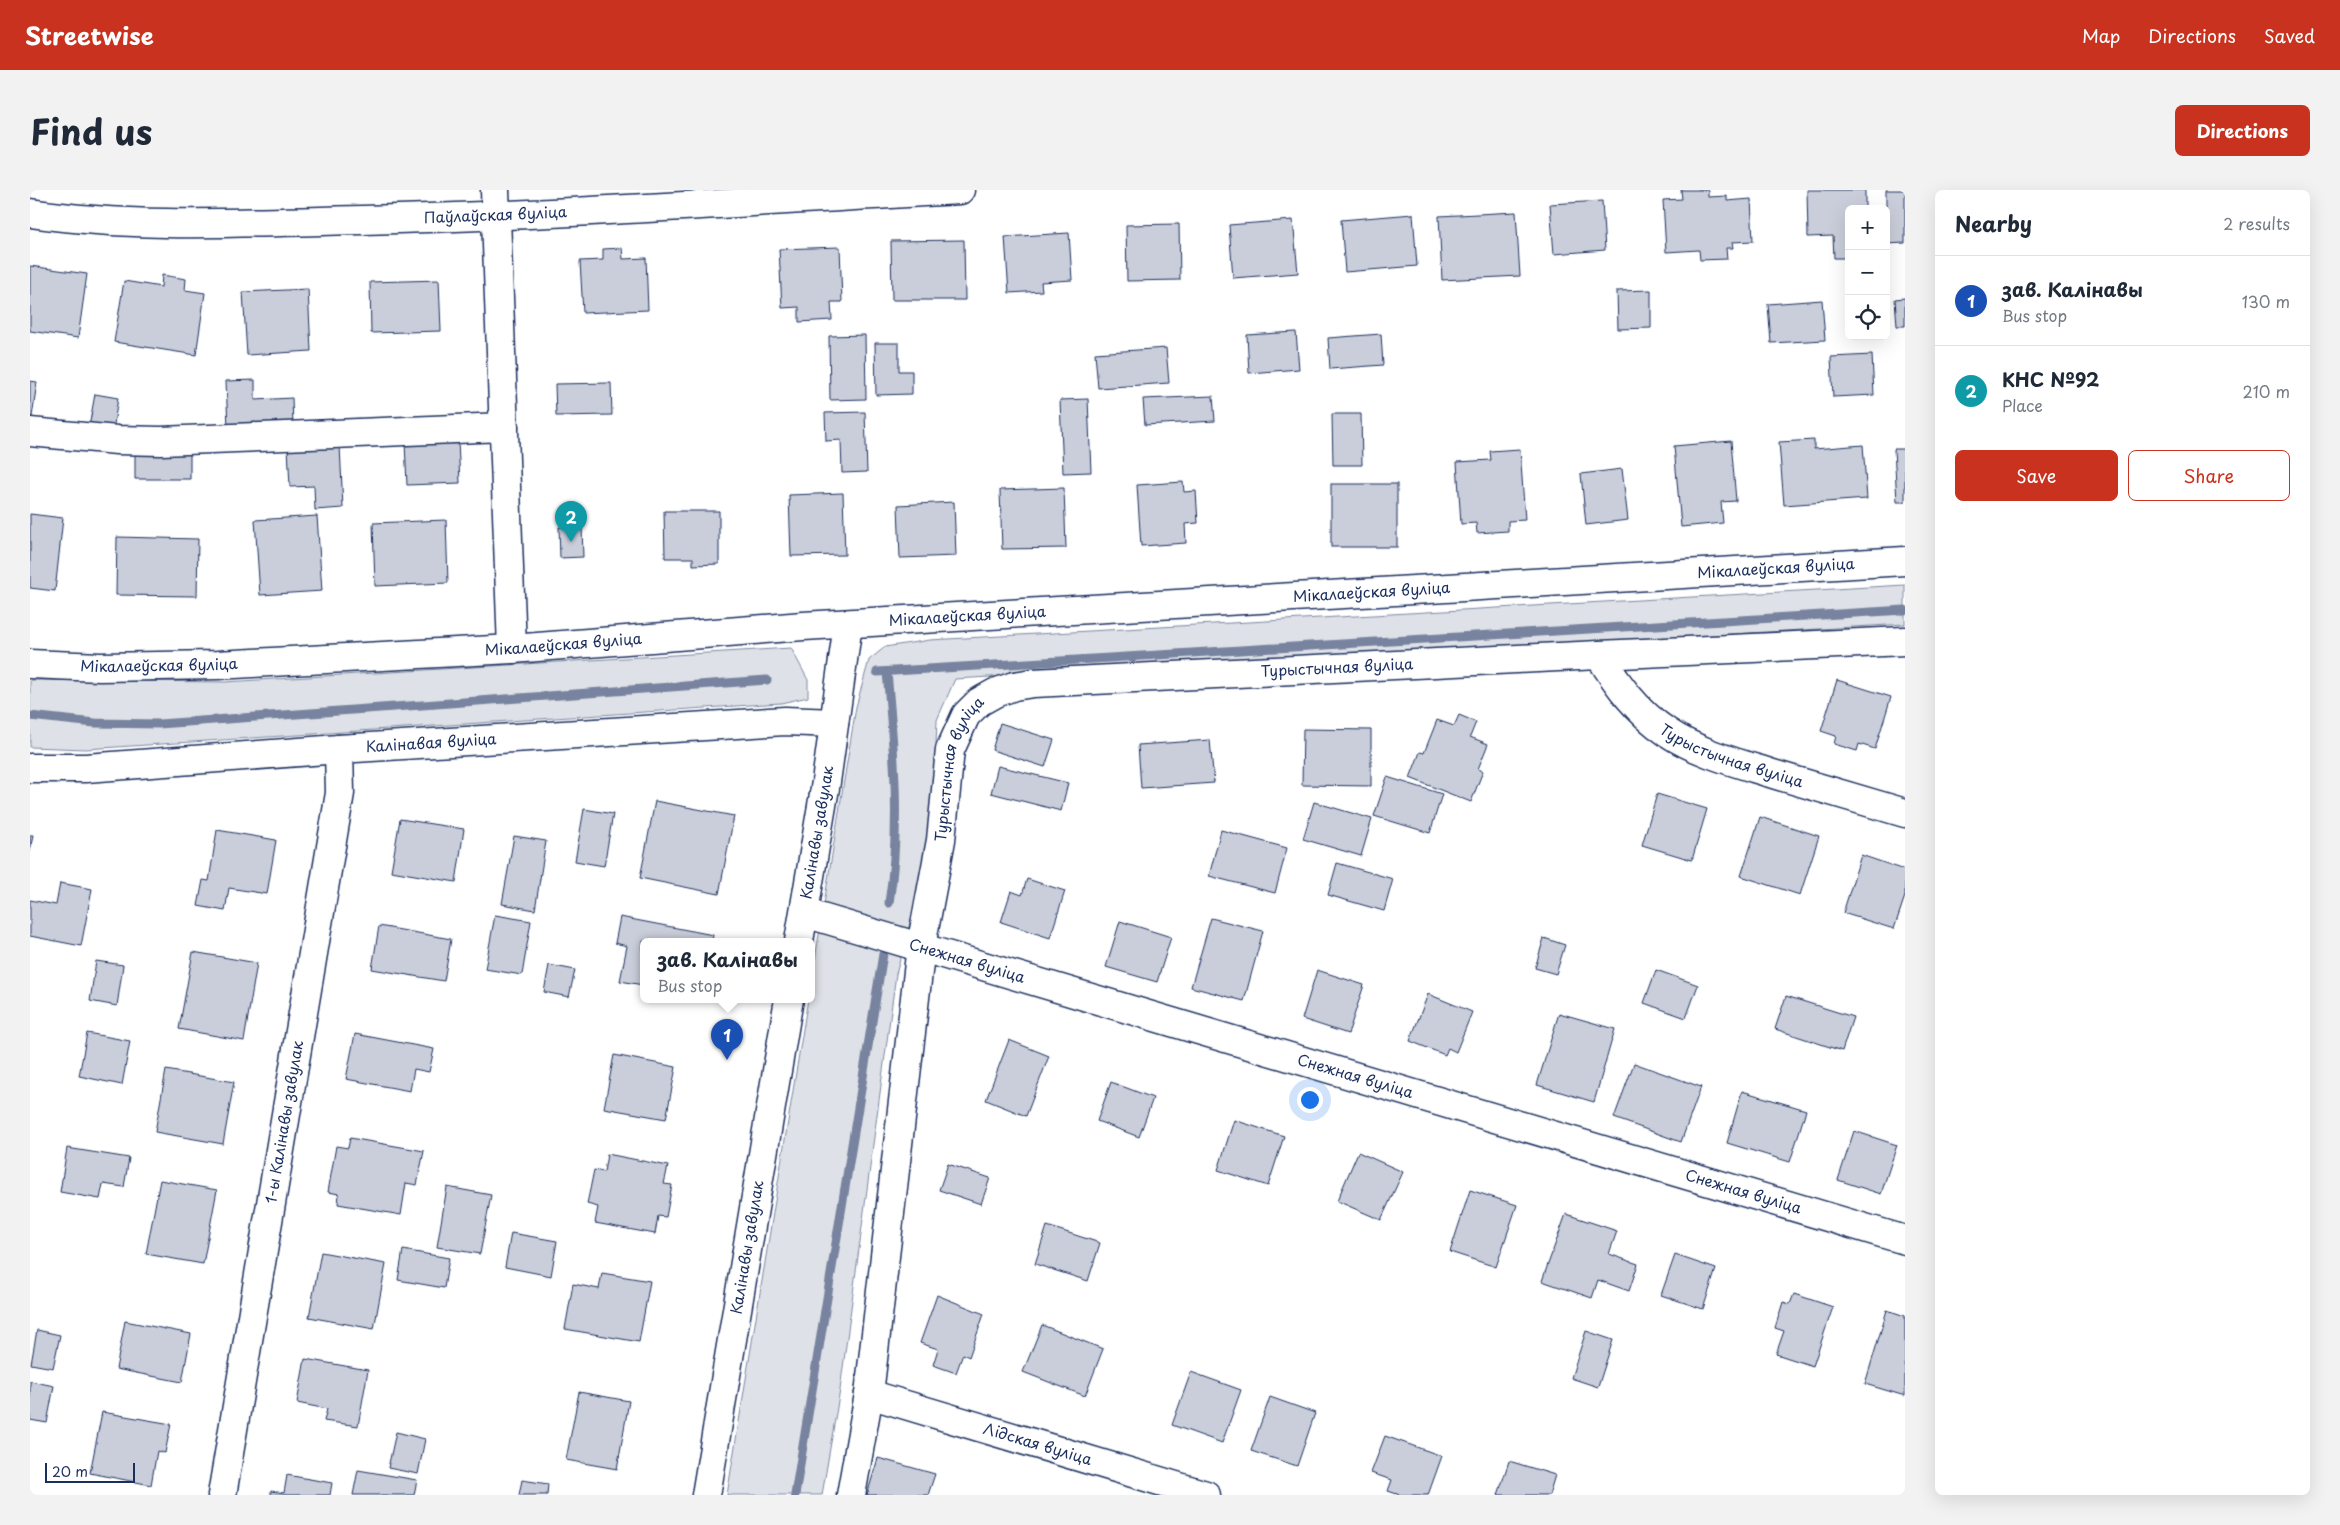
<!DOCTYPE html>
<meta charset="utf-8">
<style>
body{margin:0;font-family:"Playpen Sans",sans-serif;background:#f2f2f3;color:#1f2937}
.controls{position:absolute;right:15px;top:15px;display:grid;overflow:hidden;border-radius:8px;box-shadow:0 5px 20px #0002}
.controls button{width:45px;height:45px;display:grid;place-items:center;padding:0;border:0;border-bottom:1px solid #e0e1e3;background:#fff;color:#1f2937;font:25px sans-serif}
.scale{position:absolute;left:15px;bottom:12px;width:90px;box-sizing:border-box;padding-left:5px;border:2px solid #1b2f5e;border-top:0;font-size:14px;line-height:18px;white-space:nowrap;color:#1b2f5e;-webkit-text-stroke:4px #fff;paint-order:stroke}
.you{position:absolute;left:1279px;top:909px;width:18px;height:18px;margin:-12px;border:4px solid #fff;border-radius:50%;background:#1a73e8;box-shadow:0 0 0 8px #1a73e833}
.badge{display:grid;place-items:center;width:32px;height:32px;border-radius:50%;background:#c8321e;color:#fff;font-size:16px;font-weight:700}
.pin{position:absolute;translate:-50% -41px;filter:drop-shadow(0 1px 2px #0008)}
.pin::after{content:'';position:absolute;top:26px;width:18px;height:15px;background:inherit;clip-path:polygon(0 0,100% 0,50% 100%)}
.popup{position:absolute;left:610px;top:748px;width:175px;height:65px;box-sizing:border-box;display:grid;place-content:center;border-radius:8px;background:#fff;filter:drop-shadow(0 1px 4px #0005);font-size:16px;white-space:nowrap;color:#747a83}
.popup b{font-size:19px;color:#1f2937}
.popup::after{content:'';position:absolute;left:50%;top:100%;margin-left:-10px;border:10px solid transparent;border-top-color:#fff}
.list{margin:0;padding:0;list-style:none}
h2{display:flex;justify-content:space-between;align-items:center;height:65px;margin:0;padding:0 20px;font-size:21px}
h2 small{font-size:16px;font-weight:400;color:#747a83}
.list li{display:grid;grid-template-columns:32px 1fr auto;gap:15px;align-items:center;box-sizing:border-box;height:90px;padding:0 20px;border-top:1px solid #e0e1e3}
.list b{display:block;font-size:19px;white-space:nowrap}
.list p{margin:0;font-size:16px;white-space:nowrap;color:#747a83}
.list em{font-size:16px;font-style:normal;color:#747a83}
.actions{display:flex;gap:10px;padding:15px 20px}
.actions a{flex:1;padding:11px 0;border:1px solid #c8321e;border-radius:8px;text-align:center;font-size:18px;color:#c8321e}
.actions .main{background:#c8321e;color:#fff}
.icon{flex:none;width:28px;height:28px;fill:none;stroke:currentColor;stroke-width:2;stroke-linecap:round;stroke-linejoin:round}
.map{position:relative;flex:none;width:1875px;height:1305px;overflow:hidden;border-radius:8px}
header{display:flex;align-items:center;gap:30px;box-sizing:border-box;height:70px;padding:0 25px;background:#c8321e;color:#fff}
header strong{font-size:24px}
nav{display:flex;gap:28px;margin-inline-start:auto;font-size:18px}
.intro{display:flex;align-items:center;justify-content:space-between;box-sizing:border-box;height:120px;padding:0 30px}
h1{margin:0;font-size:35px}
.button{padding:12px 22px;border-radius:8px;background:#c8321e;color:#fff;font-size:18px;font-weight:700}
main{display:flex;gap:30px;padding:0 30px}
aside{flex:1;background:#fff;border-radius:8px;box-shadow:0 5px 20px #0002}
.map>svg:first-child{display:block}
</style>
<header>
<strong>Streetwise</strong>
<nav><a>Map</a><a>Directions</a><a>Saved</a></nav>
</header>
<div class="intro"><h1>Find us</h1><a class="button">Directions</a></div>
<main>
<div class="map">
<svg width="1875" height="1305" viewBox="0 0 1875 1305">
<rect width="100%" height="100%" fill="#fff"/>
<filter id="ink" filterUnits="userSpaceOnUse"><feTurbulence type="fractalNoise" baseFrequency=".02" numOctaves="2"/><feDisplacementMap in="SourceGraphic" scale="10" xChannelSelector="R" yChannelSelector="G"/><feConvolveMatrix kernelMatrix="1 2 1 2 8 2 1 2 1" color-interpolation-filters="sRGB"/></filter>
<g filter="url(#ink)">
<g fill="#dee1e7" stroke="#7c88a2">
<path d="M 1875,395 L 1875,434 L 925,489 L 907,530 L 902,654 L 866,784 L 810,1200 L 792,1305 L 697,1305 L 778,809 L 781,809 L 781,794 L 826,517 L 839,470 L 855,457 L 900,450 Z"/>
<path d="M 761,458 L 778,490 L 778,507 L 751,513 L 56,559 L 0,557 L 0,490 L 195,492 Z"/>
</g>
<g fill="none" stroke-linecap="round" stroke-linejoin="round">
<g stroke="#77839f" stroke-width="9">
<path d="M 847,482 L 1875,420"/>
<path d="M 857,482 C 864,560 871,636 859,713"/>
<path d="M 0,526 L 65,533 L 129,534 L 737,490"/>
<path d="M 765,1305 L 853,764"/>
</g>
</g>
<g fill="#caceda" stroke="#1b2f5e">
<path d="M 1651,0 L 1678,0 L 1678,7 L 1697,6 L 1697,11 L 1721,9 L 1723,51 L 1702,52 L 1703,58 L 1696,58 L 1697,69 L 1670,70 L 1669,60 L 1636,62 L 1633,10 L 1652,9 Z"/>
<path d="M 1777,0 L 1835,0 L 1835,19 L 1819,19 L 1819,68 L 1804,68 L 1803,46 L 1778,47 Z"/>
<path d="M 1856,0 L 1875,0 L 1875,53 L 1856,54 Z"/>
<path d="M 1572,11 L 1575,60 L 1524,64 L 1520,14 Z"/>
<path d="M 1486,22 L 1490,86 L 1412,90 L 1409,26 Z"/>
<path d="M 1383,24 L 1387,76 L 1315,82 L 1311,30 Z"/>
<path d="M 1263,30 L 1268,83 L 1203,88 L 1199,35 Z"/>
<path d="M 1149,34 L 1150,90 L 1097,91 L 1096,35 Z"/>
<path d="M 1039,43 L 1042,90 L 1011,92 L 1012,101 L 979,103 L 975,47 Z"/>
<path d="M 934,50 L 935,110 L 862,110 L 861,51 Z"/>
<path d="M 810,57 L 812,112 L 801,112 L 802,130 L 769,132 L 769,117 L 752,118 L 749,59 Z"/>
<path d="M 592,58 L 593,69 L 616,68 L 618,120 L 553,123 L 550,71 L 573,70 L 573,59 Z"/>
<path d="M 0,76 L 57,84 L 48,148 L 0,141 Z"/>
<path d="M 132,85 L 156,89 L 155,100 L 175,103 L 166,165 L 84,152 L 94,91 L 131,97 Z"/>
<path d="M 409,90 L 411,141 L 341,143 L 340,92 Z"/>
<path d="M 278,99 L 281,161 L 217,165 L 213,102 Z"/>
<path d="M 1621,100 L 1621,138 L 1588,139 L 1587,101 Z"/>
<path d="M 1875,108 L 1875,136 L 1867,136 L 1865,109 Z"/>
<path d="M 1792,110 L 1795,150 L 1741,153 L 1738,114 Z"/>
<path d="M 1266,142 L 1269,179 L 1219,183 L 1217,145 Z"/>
<path d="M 1351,144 L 1353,175 L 1300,179 L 1298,148 Z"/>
<path d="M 835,145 L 836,209 L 800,210 L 799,146 Z"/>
<path d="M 845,153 L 869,153 L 869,181 L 882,181 L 882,204 L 846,205 Z"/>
<path d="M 1136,158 L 1139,193 L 1068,198 L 1065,163 Z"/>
<path d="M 1842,165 L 1844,205 L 1803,207 L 1801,167 Z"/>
<path d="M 225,190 L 225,210 L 262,208 L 263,234 L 198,237 L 196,191 Z"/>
<path d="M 0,191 L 7,192 L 2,227 L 0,227 Z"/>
<path d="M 581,193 L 582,225 L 526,226 L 525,194 Z"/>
<path d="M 65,204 L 88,208 L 83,241 L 59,237 Z"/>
<path d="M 1183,206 L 1185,231 L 1115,235 L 1113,209 Z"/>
<path d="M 1058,209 L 1061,282 L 1033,283 L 1030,210 Z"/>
<path d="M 835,222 L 837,282 L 812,283 L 811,250 L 796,251 L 795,223 Z"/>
<path d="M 1302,224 L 1331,224 L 1332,275 L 1303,275 Z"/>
<path d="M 428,250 L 430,293 L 377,295 L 375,253 Z"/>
<path d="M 1784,250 L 1784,259 L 1833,255 L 1837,309 L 1754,315 L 1749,252 Z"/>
<path d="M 1701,251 L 1706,311 L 1691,312 L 1693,333 L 1651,337 L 1644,256 Z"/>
<path d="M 310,256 L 313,318 L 285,320 L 284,296 L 260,297 L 258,258 Z"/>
<path d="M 1490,259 L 1495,330 L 1478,331 L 1478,341 L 1447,343 L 1446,333 L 1431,334 L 1427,272 L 1461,270 L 1460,261 Z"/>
<path d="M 1864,259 L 1875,259 L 1875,312 L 1867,312 Z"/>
<path d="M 160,264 L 160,289 L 105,289 L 105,265 Z"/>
<path d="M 1592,279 L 1598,330 L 1556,335 L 1551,284 Z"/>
<path d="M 1153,292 L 1154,302 L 1166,301 L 1168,333 L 1155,334 L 1156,353 L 1111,356 L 1107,295 Z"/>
<rect x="1301" y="294" width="66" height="63"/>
<path d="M 1034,298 L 1036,358 L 972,359 L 970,300 Z"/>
<path d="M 813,303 L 815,365 L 761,366 L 759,305 Z"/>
<path d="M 924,312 L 926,366 L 870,368 L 868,315 Z"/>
<path d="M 634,321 L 689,321 L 689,374 L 663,375 L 663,368 L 635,368 Z"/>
<path d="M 0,324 L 33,328 L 25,401 L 0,398 Z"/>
<path d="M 287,326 L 292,401 L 230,405 L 225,330 Z"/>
<path d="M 416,330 L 418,393 L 345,396 L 343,333 Z"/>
<path d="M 529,337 L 552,337 L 553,367 L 530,368 Z"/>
<path d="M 87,347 L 168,349 L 167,406 L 86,405 Z"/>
<path d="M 1807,490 L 1861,507 L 1845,559 L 1829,554 L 1827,561 L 1804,554 L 1806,546 L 1791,541 Z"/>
<path d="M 1429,525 L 1446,532 L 1440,547 L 1458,554 L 1448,579 L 1453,581 L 1441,612 L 1380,588 L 1390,562 L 1394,563 L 1407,530 L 1424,536 Z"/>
<path d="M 970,533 L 1024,550 L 1015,577 L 962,560 Z"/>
<path d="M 1273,539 L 1341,540 L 1341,596 L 1272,595 Z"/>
<path d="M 1180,550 L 1184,593 L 1111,598 L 1108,555 Z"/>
<path d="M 968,576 L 1038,593 L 1031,621 L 961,603 Z"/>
<path d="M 1357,587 L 1412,604 L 1400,643 L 1344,626 Z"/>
<path d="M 1627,604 L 1677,619 L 1662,670 L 1612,655 Z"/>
<path d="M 625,611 L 704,626 L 689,704 L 610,688 Z"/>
<path d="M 1284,612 L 1342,629 L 1331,666 L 1273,649 Z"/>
<path d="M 554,619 L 583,624 L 574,676 L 545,671 Z"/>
<path d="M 1730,627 L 1789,646 L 1770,705 L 1711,686 Z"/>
<path d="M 370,629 L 434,639 L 426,692 L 361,681 Z"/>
<path d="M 187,640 L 246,650 L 237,704 L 199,698 L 195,721 L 168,716 L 173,690 L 179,691 Z"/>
<path d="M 1191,640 L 1257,658 L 1245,703 L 1179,686 Z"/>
<path d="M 0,645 L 3,645 L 0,662 Z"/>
<path d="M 484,646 L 516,651 L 505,720 L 472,714 Z"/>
<path d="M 1831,665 L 1875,680 L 1875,706 L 1864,739 L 1813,723 Z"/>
<path d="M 1307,673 L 1363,689 L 1354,721 L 1298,705 Z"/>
<path d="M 997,689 L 1035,701 L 1020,748 L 971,732 L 981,701 L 992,705 Z"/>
<path d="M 30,693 L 62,699 L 51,756 L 0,746 L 0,710 L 26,715 Z"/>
<path d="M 465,725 L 501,731 L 492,785 L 455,779 Z"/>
<path d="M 590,727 L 683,745 L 682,751 L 613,751 L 613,795 L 590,791 L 597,756 L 585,753 Z"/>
<path d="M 1181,728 L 1233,741 L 1214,811 L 1161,797 Z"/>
<path d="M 1090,731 L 1141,747 L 1127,792 L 1076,777 Z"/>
<path d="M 349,736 L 421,749 L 414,791 L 342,779 Z"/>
<path d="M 1514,748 L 1535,755 L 1526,784 L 1505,778 Z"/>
<path d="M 163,762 L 227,773 L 214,851 L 149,839 Z"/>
<path d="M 66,771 L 93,775 L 87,816 L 60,811 Z"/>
<path d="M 519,775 L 545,780 L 539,807 L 514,802 Z"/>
<path d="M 1287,780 L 1334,795 L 1318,844 L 1272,829 Z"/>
<path d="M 1626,780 L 1668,795 L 1656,828 L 1614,813 Z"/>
<path d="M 1398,804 L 1442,822 L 1426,862 L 1418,858 L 1415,865 L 1380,851 Z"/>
<path d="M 1756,806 L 1823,827 L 1812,861 L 1745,839 Z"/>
<path d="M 1529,823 L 1585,839 L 1564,912 L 1507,895 Z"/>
<path d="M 57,843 L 100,851 L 92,895 L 49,886 Z"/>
<path d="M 325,844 L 404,859 L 399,882 L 384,879 L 380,901 L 316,889 Z"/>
<path d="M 979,850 L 1019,866 L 996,926 L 956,910 Z"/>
<path d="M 584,865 L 646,877 L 636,929 L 574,918 Z"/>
<path d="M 1604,873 L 1671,897 L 1651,952 L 1584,928 Z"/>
<path d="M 136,880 L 204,892 L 193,954 L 125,942 Z"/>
<path d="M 1081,892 L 1123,908 L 1109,947 L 1067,931 Z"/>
<path d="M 1712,901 L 1776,920 L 1760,972 L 1697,953 Z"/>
<path d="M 1204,930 L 1254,946 L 1238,996 L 1188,980 Z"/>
<path d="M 1824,941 L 1867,955 L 1851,1004 L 1808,990 Z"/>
<path d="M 320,948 L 394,961 L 387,995 L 376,993 L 371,1025 L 308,1014 L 309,1004 L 298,1002 L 306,956 L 318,958 Z"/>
<path d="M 37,958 L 99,968 L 94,997 L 73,994 L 70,1009 L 30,1002 Z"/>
<path d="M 1328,962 L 1373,982 L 1351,1030 L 1307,1011 Z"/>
<path d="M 577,964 L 638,976 L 634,994 L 642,995 L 636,1027 L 628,1026 L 625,1044 L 565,1033 L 568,1017 L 557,1014 L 564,980 L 574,982 Z"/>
<path d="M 918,974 L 960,988 L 951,1014 L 909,1000 Z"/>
<path d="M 130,990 L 187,1000 L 173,1074 L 116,1064 Z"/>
<path d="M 417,997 L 461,1005 L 450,1064 L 407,1057 Z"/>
<path d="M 1440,1000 L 1487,1015 L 1466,1077 L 1420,1062 Z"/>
<path d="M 1536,1024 L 1587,1041 L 1579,1064 L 1608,1074 L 1599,1101 L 1568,1090 L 1562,1108 L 1512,1091 Z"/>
<path d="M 1017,1036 L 1070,1053 L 1058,1091 L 1005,1074 Z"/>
<path d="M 481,1043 L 527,1051 L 521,1086 L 475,1077 Z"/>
<path d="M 373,1060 L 419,1068 L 414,1098 L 368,1090 Z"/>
<path d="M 291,1062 L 356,1074 L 344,1139 L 279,1127 Z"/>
<path d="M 1645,1065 L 1686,1079 L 1673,1119 L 1631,1105 Z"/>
<path d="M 572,1083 L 620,1091 L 609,1152 L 535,1139 L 543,1094 L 569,1099 Z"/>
<path d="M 1764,1104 L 1803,1117 L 1783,1176 L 1746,1164 L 1754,1141 L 1745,1138 L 1753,1112 L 1760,1114 Z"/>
<path d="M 907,1105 L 954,1124 L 939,1167 L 933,1164 L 926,1183 L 903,1175 L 908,1159 L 890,1153 Z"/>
<path d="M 1857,1120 L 1875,1126 L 1875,1206 L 1835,1194 Z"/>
<path d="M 95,1131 L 161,1144 L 152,1192 L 86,1179 Z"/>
<path d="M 1012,1135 L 1073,1159 L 1055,1206 L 993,1182 Z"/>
<path d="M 7,1140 L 30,1145 L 23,1178 L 1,1174 Z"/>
<path d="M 1556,1141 L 1583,1150 L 1568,1197 L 1541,1188 Z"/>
<path d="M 275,1169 L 338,1180 L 328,1236 L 294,1231 L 297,1219 L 267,1213 Z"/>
<path d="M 1161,1182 L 1211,1200 L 1192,1253 L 1142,1235 Z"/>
<path d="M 0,1191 L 24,1196 L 17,1233 L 0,1230 Z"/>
<path d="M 549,1202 L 599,1211 L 587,1279 L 536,1270 Z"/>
<path d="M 1240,1207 L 1285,1223 L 1267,1276 L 1221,1261 Z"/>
<path d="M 72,1222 L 141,1234 L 135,1263 L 127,1261 L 121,1295 L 60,1283 Z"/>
<path d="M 366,1242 L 395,1249 L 388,1284 L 358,1278 Z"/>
<path d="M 1355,1246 L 1412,1266 L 1398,1305 L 1370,1305 L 1358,1301 L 1362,1290 L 1341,1283 Z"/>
<path d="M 848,1268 L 905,1284 L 898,1305 L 837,1305 Z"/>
<path d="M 1479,1271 L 1525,1285 L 1519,1305 L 1468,1305 Z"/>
<path d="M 328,1280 L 387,1290 L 384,1305 L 323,1305 Z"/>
<path d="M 257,1285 L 302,1293 L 300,1305 L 241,1305 L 241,1301 L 254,1303 Z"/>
<path d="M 492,1290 L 518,1294 L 517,1305 L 489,1305 Z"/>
</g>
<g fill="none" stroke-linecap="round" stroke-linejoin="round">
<g stroke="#1b2f5e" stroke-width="31">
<g id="minor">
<path d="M 465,0 L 482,459"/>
<path id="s1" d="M 0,23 C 110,39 221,32 332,30 C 532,25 731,11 930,0"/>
<path d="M 0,242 L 87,250 L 131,251 L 474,237"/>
<path d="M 1569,465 L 1875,451"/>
<path id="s2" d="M 0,474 L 70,477 L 187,475 L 482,459 L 773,436 L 1875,371"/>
<path id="s3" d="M 0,578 L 56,578 L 309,559 L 755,531 L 804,533"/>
<path id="s4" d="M 775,723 L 1875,1050"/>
<path id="s5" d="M 769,751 L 796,592 L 818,434"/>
<path id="s6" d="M 839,1204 L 1176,1305"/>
<path id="s7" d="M 192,1305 L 310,603 L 309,559"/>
<path id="s8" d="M 676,1305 L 759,809"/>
<path id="s9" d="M 821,1305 L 839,1204 L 891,756 L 911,650 L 920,560 L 936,525 L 949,512 L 965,503 L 984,496 L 1003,493 L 1569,465 C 1588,495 1607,522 1637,542 C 1668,563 1708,573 1743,584 C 1787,597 1831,610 1875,623"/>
</g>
</g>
<use href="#minor" stroke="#fff" stroke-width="28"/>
</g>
</g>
<g text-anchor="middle" stroke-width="4" stroke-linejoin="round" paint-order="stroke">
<g font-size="15" fill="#1b2f5e" stroke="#fff">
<text dy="5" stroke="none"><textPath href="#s1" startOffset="466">Паўлаўская вуліца</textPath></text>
<text dy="5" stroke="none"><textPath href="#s2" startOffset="1749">Мікалаеўская вуліца</textPath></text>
<text dy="5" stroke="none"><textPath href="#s2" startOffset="1344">Мікалаеўская вуліца</textPath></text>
<text dy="5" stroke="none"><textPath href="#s2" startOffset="939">Мікалаеўская вуліца</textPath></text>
<text dy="5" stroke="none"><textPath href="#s2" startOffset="534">Мікалаеўская вуліца</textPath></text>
<text dy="5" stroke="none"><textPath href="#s2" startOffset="129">Мікалаеўская вуліца</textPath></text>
<text dy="5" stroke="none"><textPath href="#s9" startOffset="1171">Турыстычная вуліца</textPath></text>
<text dy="5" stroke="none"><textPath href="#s3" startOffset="402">Калінавая вуліца</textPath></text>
<text dy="5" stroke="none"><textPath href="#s9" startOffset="1606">Турыстычная вуліца</textPath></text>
<text dy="5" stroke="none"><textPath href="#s9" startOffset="736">Турыстычная вуліца</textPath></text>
<text dy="5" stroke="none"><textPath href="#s5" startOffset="110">Калінавы завулак</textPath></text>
<text dy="5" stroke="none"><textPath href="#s4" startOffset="169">Снежная вуліца</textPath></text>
<text dy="5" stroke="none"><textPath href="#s4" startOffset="574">Снежная вуліца</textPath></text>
<text dy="5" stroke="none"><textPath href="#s7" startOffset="378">1-ы Калінавы завулак</textPath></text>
<text dy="5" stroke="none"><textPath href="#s4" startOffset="979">Снежная вуліца</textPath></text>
<text dy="5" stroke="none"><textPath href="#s8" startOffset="251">Калінавы завулак</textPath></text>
<text dy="5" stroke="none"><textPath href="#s6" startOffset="176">Лідская вуліца</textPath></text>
</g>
</g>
</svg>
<div class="controls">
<button>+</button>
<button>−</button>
<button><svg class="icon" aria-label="locate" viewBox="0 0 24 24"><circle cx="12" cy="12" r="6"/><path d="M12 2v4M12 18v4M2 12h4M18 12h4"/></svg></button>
</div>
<div class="scale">20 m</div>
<div class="you"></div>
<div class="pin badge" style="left:697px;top:870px;background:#1a4fb4">1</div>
<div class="popup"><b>зав. Калінавы</b>Bus stop</div>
<div class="pin badge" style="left:541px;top:352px;background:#0f9aa8">2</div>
</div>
<aside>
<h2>Nearby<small>2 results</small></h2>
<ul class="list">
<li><span class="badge" style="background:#1a4fb4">1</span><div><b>зав. Калінавы</b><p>Bus stop</p></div><em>130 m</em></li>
<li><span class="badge" style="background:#0f9aa8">2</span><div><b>КНС №92</b><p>Place</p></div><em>210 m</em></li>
</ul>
<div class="actions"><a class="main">Save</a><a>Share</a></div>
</aside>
</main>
